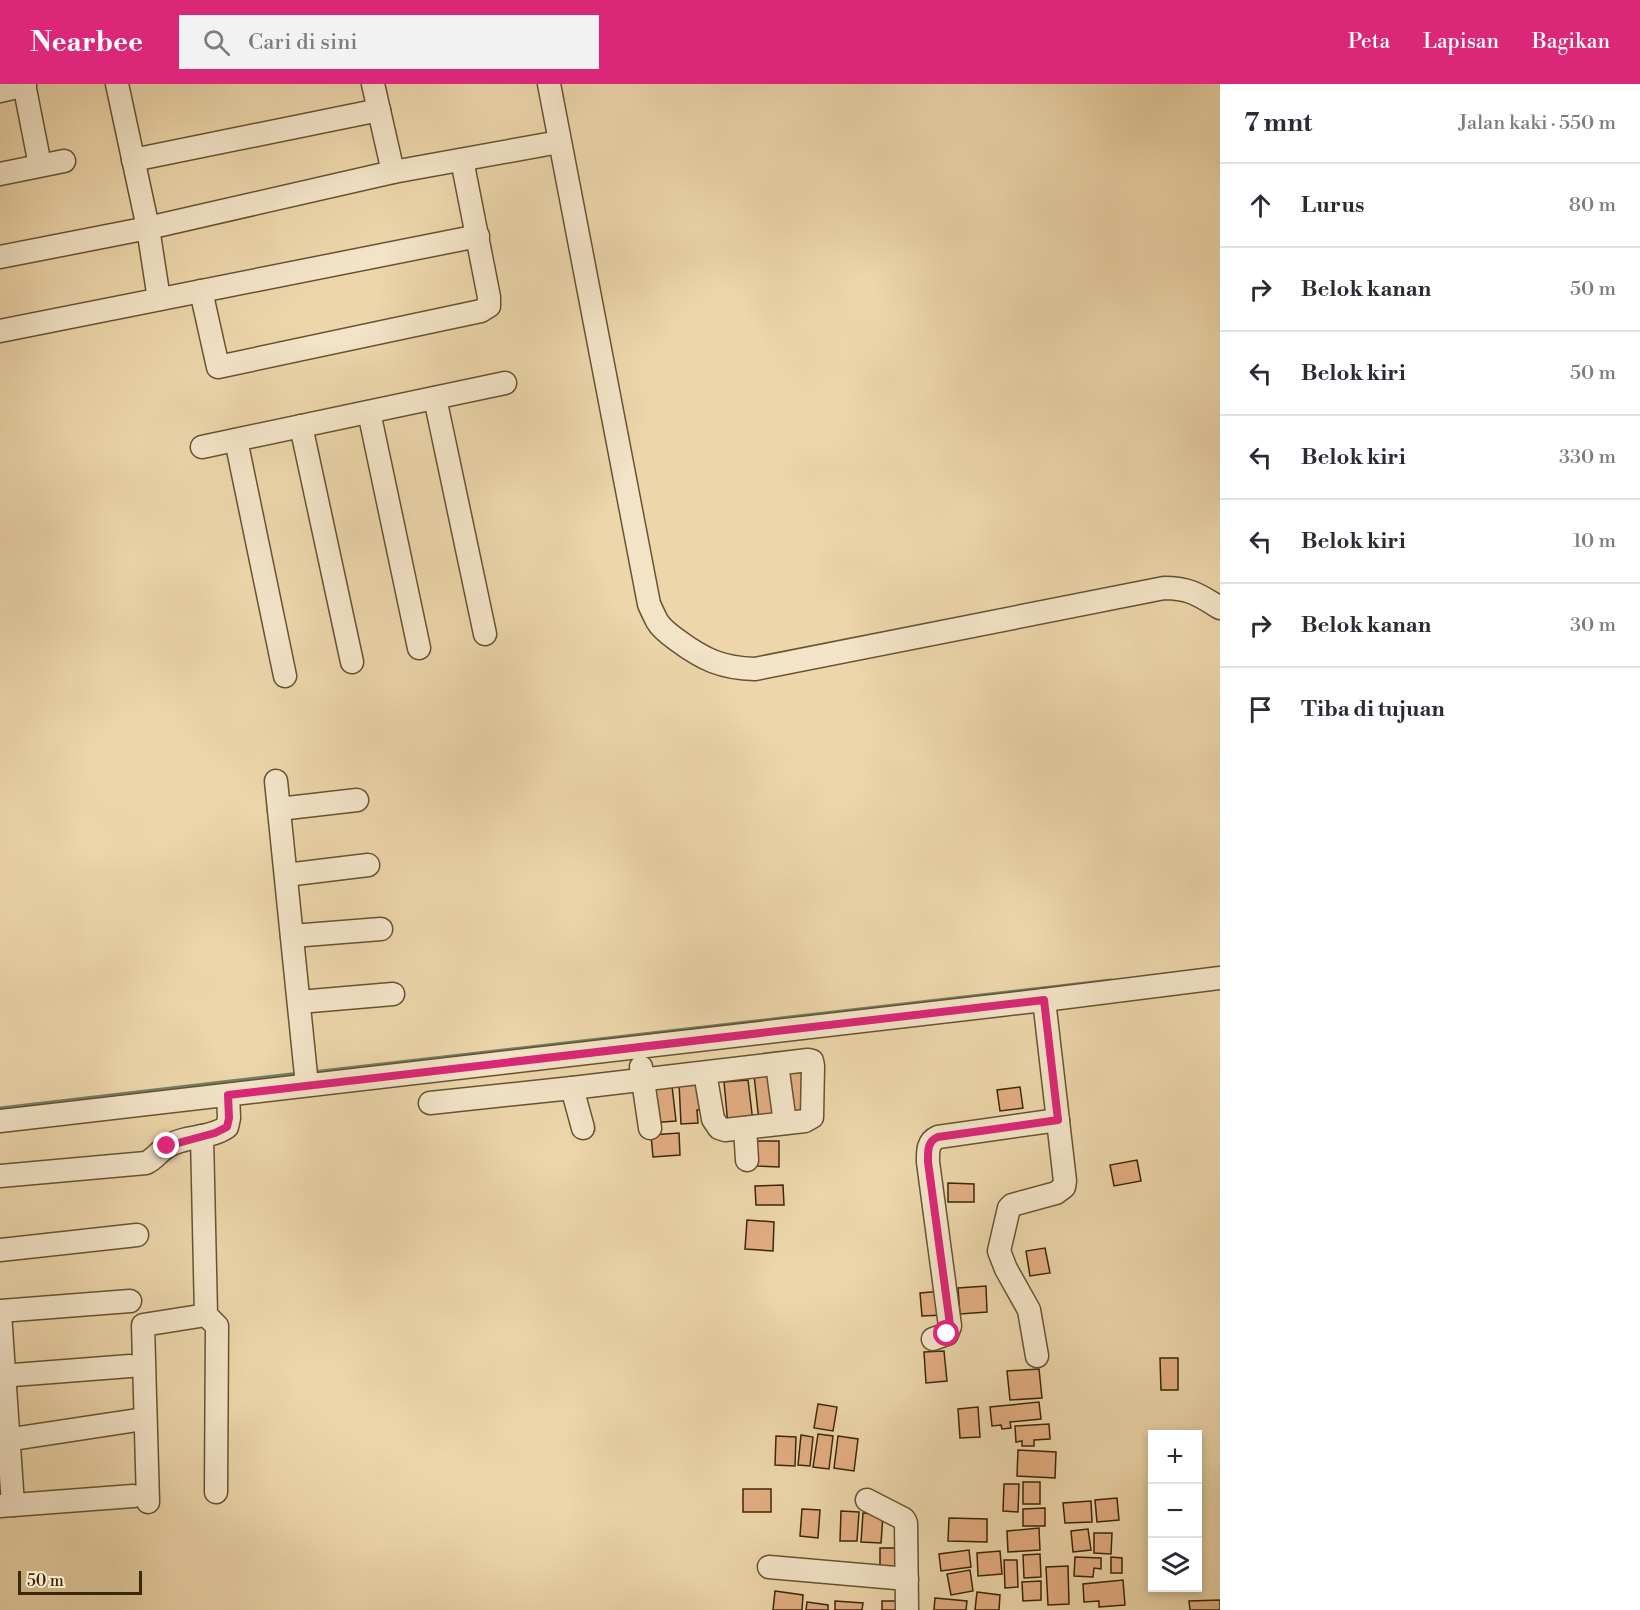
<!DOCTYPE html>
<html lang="id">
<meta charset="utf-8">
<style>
body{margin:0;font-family:"Libre Bodoni",serif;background:#f2f2f3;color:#2b2b33}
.controls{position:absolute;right:18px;bottom:18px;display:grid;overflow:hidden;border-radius:0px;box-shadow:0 3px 9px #0003}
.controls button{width:54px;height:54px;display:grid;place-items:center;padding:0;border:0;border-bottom:2px solid #e1e1e2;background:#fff;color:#2b2b33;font:30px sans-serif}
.scale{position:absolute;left:18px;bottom:15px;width:124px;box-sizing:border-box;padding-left:6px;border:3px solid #3b2709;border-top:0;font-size:16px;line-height:21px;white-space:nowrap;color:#3b2709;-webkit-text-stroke:4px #f3e4c8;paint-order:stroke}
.stop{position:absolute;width:18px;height:18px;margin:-14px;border:4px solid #db2777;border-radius:50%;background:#fff}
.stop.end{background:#db2777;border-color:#fff;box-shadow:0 2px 6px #0008}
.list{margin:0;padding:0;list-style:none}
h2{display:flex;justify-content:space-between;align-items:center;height:78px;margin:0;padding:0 24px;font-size:26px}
h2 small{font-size:20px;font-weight:400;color:#7c7c81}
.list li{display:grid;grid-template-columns:39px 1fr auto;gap:18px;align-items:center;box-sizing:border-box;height:84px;padding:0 24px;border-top:2px solid #e1e1e2}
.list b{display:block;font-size:22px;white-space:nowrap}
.list em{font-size:20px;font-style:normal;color:#7c7c81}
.icon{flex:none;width:33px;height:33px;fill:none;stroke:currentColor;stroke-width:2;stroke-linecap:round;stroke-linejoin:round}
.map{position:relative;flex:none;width:1220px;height:1526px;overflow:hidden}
header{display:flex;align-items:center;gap:36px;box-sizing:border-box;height:84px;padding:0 30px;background:#db2777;color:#fff}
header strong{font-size:28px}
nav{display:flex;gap:33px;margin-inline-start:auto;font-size:21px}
.search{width:420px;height:54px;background:#f2f2f3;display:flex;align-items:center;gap:15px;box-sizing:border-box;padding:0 21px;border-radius:0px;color:#7c7c81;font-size:22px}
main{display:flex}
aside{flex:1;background:#fff}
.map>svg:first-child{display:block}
</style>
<header>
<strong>Nearbee</strong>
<div class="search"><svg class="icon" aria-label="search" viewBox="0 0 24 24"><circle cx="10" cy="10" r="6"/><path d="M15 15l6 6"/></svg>Cari di sini</div>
<nav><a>Peta</a><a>Lapisan</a><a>Bagikan</a></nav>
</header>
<main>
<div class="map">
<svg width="1220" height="1526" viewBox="0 0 1220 1526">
<rect width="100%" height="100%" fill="#ecd6aa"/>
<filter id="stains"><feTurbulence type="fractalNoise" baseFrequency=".00333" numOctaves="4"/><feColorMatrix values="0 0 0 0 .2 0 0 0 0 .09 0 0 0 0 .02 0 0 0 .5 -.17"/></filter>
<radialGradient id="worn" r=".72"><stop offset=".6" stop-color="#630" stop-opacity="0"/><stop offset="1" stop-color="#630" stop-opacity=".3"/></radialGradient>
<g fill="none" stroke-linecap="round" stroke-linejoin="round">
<g stroke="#747f66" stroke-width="5">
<path d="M 312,989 L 1111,897"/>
<path d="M 0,1025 L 300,990"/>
</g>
</g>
<g fill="#e3ad82" stroke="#3b2709" stroke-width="1.5">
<path d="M 808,988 L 811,1028 L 784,1030 L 782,989 Z"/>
<path d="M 775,989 L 774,1035 L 759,1037 L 754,991 Z"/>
<path d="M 748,996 L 753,1038 L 728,1041 L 724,998 Z"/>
<path d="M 704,998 L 706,1026 L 697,1026 L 698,1039 L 681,1040 L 679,999 Z"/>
<path d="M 672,1002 L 676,1037 L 650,1039 L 647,1004 Z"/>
<path d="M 1020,1003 L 1023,1024 L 1000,1027 L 997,1006 Z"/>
<path d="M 679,1049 L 680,1071 L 653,1073 L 651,1051 Z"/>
<path d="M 756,1057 L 779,1057 L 779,1083 L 756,1082 Z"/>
<path d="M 1137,1076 L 1141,1097 L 1114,1102 L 1110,1081 Z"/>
<path d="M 948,1099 L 974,1100 L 974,1118 L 948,1118 Z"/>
<path d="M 783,1101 L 784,1121 L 756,1121 L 755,1102 Z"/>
<path d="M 747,1136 L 774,1138 L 773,1167 L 745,1165 Z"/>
<path d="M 1045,1164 L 1050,1189 L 1030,1192 L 1026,1167 Z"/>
<path d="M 986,1202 L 987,1228 L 960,1230 L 958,1204 Z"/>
<path d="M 942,1207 L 944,1231 L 922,1232 L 920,1209 Z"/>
<path d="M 944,1267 L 947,1297 L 926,1299 L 924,1268 Z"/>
<path d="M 1160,1274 L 1178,1274 L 1178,1306 L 1161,1306 Z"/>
<path d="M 1039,1285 L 1042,1314 L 1010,1316 L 1007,1287 Z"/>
<path d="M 1039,1318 L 1041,1335 L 1010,1338 L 1011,1344 L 1002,1345 L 1001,1341 L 992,1342 L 990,1323 Z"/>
<path d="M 818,1320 L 837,1323 L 833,1347 L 814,1344 Z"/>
<path d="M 978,1323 L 980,1353 L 960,1354 L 958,1325 Z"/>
<path d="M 1049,1340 L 1050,1355 L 1034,1356 L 1034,1362 L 1022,1362 L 1022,1357 L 1016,1358 L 1015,1342 Z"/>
<path d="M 818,1350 L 833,1352 L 829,1385 L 813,1383 Z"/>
<path d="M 801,1351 L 813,1353 L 810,1382 L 798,1381 Z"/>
<path d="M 776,1352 L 796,1353 L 795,1382 L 775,1381 Z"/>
<path d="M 838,1352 L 858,1355 L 854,1387 L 834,1384 Z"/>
<path d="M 1018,1366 L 1056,1368 L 1055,1394 L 1017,1392 Z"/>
<rect x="1023" y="1398" width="17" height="22"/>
<path d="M 1004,1400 L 1019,1400 L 1018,1428 L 1003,1427 Z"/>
<rect x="743" y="1405" width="28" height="23"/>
<path d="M 1117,1414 L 1119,1436 L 1097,1438 L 1095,1416 Z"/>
<path d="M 1091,1417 L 1092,1438 L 1065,1439 L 1063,1419 Z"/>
<path d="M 1045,1424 L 1045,1442 L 1023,1442 L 1023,1425 Z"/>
<path d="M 802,1425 L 820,1426 L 818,1454 L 800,1452 Z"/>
<path d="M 841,1427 L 859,1428 L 857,1457 L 840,1457 Z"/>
<path d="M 863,1429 L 883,1431 L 881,1459 L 861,1458 Z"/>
<path d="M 949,1434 L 987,1435 L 987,1458 L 948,1457 Z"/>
<path d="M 1039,1444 L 1040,1466 L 1008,1468 L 1007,1447 Z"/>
<path d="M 1088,1445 L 1091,1466 L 1073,1468 L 1071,1447 Z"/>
<path d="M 1094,1449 L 1112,1449 L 1111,1470 L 1094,1469 Z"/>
<rect x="880" y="1464" width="16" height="22"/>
<path d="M 969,1466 L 971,1483 L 941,1487 L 939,1470 Z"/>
<path d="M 1000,1467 L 1002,1490 L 978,1492 L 977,1469 Z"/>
<path d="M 1040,1470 L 1041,1493 L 1024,1494 L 1023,1471 Z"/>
<path d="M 1075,1473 L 1101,1474 L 1101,1485 L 1094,1484 L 1093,1493 L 1074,1492 Z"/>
<path d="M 1111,1473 L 1122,1474 L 1122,1489 L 1111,1489 Z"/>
<path d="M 1004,1476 L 1017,1476 L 1018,1503 L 1005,1504 Z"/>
<path d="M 1068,1482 L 1069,1520 L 1048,1521 L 1046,1483 Z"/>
<path d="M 970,1486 L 973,1507 L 951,1511 L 947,1490 Z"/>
<path d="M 1123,1496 L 1125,1521 L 1099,1523 L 1099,1517 L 1084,1518 L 1083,1500 Z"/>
<path d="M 1041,1497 L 1041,1516 L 1023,1517 L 1022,1498 Z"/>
<path d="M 775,1507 L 803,1511 L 802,1526 L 773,1526 Z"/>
<path d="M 977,1508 L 1000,1511 L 999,1526 L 975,1526 Z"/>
<path d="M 935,1514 L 967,1517 L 966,1526 L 934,1526 Z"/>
<path d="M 1220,1516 L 1220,1526 L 1190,1526 L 1189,1517 Z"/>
<path d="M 835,1517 L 863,1519 L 862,1526 L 835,1526 Z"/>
<rect x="882" y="1517" width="18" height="9"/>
<path d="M 807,1518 L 828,1521 L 828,1526 L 806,1526 Z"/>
</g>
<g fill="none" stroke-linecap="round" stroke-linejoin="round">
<g stroke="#675331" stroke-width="25">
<g id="minor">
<path d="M 24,0 L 40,81"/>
<path d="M 117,0 L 148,144 L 159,215"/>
<path d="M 373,0 L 393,88 L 559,58"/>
<path d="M 549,0 L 649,520 C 651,525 654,531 657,537 C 661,544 670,551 677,556 C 704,576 722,584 755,585 L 1164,504 C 1190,504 1199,511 1220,524"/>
<path d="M 0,7 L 25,1"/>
<path d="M 133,76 L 379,26"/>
<path d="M 0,90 L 64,77"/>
<path d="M 0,173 L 148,144 L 393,88"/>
<path d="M 201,207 L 218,283 L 481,227 L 489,222 L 489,213 L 462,76"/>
<path d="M 0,247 L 478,152"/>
<path d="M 435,314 L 485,550"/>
<path d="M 369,328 L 419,564"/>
<path d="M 301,342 L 352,578"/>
<path d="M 236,356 L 285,592"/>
<path d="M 202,363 L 505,299"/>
<path d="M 276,697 L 307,1001"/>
<path d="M 279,725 L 357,716"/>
<path d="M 286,791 L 368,781"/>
<path d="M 292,852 L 381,845"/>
<path d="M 299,918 L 393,910"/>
<path d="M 777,980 L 785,1039"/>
<path d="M 641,983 L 650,1044"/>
<path d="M 572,1004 L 583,1044"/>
<path d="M 430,1019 L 572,1004 L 808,976 L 812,977 L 813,982 L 812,1033 L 805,1037 L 725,1046 L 719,1044 L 713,1035 L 705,989"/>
<path d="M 0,1037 L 1044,916 L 1220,894"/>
<path d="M 745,1044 L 747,1076"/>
<path d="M 202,1052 L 206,1231 L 217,1242 L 216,1408"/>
<path d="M 0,1092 L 146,1079 C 156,1074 159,1067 168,1062 C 186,1051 210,1055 227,1043 L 229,1034 L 228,1011"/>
<path d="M 0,1166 L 137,1151"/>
<path d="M 0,1227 L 130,1217"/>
<path d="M 0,1229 L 13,1421"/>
<path d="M 933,1255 L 947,1250 L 950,1242 L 928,1078 C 928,1068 927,1058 938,1053 L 1058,1036"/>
<path d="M 1037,1272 L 1029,1226 L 1006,1185 L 999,1167 L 1009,1124 L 1012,1121 L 1056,1109 L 1064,1103 L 1065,1097 L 1044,916"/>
<path d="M 0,1292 L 130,1282"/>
<path d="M 0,1357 L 144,1335"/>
<path d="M 867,1416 L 904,1435 L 906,1439 L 907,1526"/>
<path d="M 148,1418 L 143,1241 L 206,1231"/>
<path d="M 0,1422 L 133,1412"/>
<path d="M 769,1483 L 907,1495"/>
</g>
</g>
<use href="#minor" stroke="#f3e4c8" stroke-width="22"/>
</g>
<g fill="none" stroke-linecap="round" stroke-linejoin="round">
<path stroke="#db2777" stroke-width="8" d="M 167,1062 L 215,1049 L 227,1043 L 229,1034 L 228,1011 L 1044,916 L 1058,1036 L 938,1053 C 927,1057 928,1068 928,1078 L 949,1233 L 950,1242 L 947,1250"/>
</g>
<rect width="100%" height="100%" filter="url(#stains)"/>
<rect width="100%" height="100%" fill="url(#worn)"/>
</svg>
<div class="controls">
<button>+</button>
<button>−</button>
<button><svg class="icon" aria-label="layers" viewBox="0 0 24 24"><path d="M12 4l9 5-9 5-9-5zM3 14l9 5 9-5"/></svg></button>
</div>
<div class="scale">50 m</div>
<div class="stop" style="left:947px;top:1250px"></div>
<div class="stop end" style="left:167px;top:1062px"></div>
</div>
<aside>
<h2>7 mnt<small>Jalan kaki · 550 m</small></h2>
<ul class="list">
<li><svg class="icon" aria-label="ahead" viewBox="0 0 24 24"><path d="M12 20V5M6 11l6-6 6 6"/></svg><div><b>Lurus</b></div><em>80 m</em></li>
<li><svg class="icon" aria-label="right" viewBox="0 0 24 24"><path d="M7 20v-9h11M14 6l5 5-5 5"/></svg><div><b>Belok kanan</b></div><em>50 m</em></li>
<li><svg class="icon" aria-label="left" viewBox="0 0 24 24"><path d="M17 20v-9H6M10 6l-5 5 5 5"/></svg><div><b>Belok kiri</b></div><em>50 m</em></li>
<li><svg class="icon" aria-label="left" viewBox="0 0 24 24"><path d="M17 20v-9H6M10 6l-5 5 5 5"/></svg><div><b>Belok kiri</b></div><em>330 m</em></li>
<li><svg class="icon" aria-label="left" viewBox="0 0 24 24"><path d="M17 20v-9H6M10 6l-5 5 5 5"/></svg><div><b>Belok kiri</b></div><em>10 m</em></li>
<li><svg class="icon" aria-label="right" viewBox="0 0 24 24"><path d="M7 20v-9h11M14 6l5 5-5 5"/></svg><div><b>Belok kanan</b></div><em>30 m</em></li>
<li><svg class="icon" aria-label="arrive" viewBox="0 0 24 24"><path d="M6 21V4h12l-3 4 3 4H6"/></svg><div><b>Tiba di tujuan</b></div></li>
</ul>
</aside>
</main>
